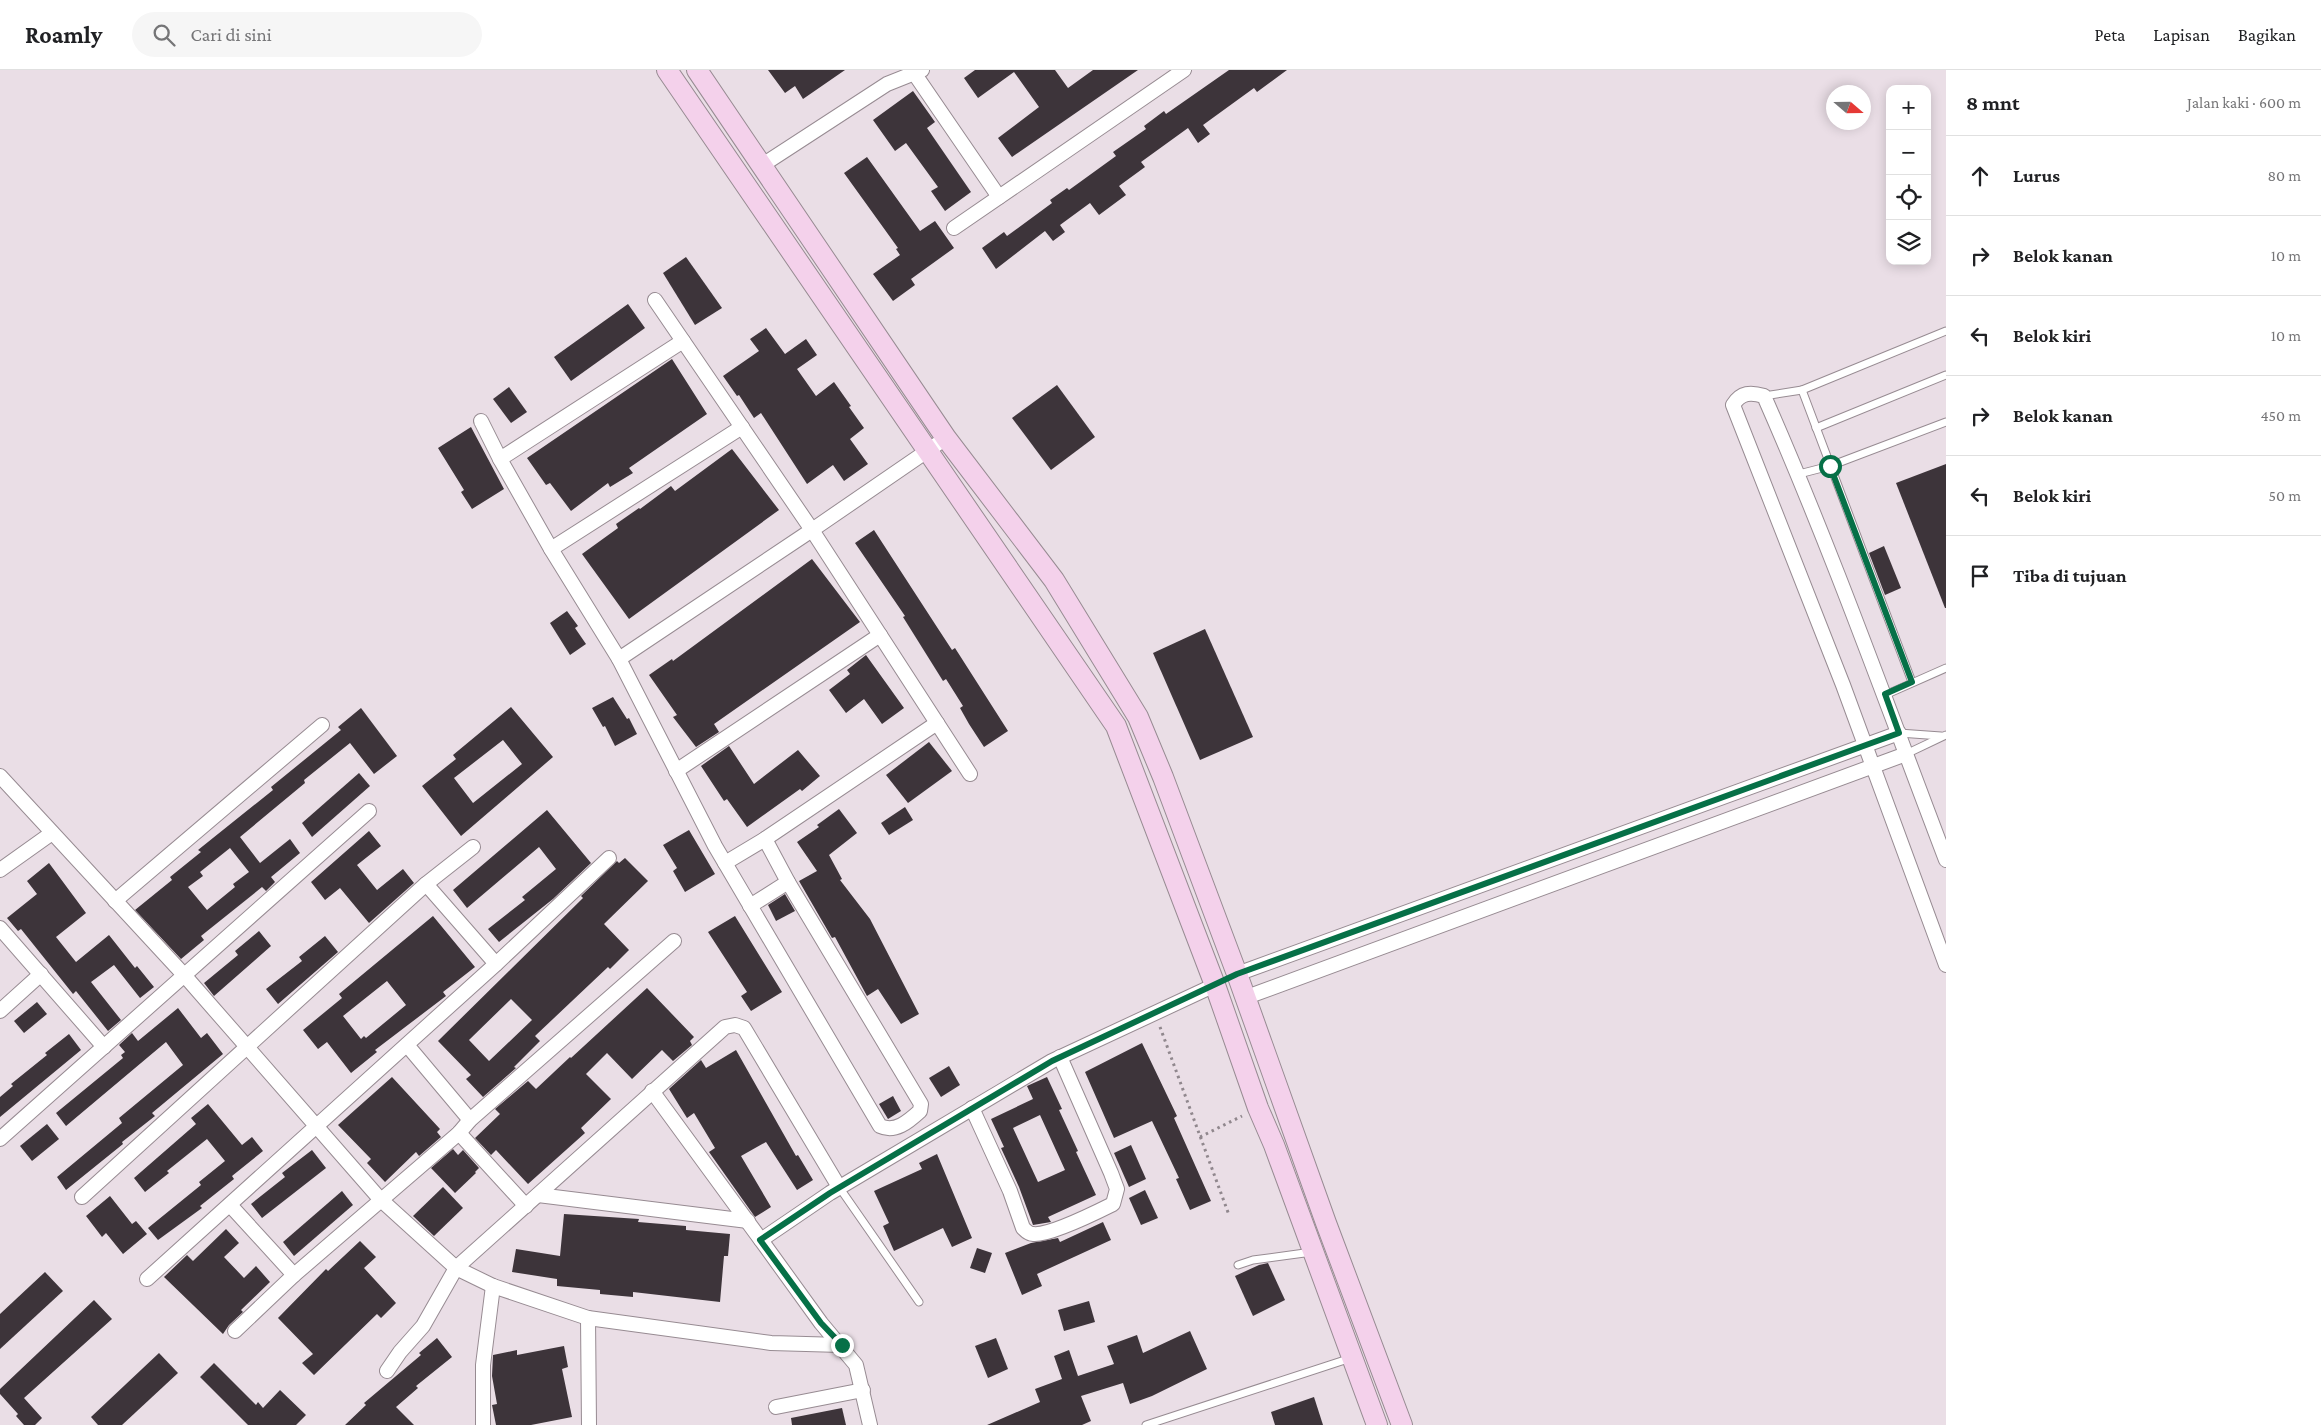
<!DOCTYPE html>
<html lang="id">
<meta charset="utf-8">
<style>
body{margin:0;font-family:"Crimson Pro",serif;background:#f6f6f6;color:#202124}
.controls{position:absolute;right:15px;top:15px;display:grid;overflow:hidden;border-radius:10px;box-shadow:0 2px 12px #0003}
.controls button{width:45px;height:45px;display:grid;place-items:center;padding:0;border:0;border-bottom:1px solid #e0e0e0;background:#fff;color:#202124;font:25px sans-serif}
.compass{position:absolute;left:1826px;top:15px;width:45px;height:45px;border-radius:50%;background:#fff;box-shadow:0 2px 12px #0003;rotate:110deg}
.stop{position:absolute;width:15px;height:15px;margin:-11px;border:4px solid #067047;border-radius:50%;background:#fff}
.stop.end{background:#067047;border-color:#fff;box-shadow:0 1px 5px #0008}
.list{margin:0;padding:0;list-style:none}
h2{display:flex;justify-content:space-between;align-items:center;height:65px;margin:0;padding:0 20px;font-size:21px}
h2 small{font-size:16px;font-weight:400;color:#757577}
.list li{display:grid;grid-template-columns:32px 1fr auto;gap:15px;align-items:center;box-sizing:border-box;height:80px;padding:0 20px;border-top:1px solid #e0e0e0}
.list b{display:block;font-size:19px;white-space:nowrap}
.list em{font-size:16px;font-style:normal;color:#757577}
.icon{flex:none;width:28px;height:28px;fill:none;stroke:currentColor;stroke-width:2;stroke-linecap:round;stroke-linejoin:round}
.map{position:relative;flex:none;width:1946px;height:1355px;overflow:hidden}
header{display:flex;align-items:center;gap:30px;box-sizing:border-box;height:70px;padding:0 25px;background:#fff;border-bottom:1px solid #e0e0e0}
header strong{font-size:24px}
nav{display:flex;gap:28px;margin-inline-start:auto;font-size:18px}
.search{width:350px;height:45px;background:#f6f6f6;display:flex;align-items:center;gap:12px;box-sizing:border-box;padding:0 18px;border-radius:28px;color:#757577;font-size:19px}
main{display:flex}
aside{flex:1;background:#fff}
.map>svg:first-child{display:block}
</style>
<header>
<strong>Roamly</strong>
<div class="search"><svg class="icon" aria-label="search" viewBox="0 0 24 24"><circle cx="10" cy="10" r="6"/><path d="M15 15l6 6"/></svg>Cari di sini</div>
<nav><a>Peta</a><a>Lapisan</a><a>Bagikan</a></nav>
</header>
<main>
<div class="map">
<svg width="1946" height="1355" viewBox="0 0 1946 1355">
<rect width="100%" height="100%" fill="#eadee6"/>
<g fill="#3d343a" fill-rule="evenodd">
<path d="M 768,0 L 845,0 L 803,29 L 795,16 L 785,23 Z"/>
<path d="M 975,0 L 1055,0 L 1068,18 L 1093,0 L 1138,0 L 1012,87 L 998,68 L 1039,37 L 1014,2 L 978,28 L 964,8 Z"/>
<path d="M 1229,0 L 1287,0 L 1257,22 L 1254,18 L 1203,55 L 1210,64 L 1198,73 L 1188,58 L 1141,92 L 1145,97 L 1119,116 L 1126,125 L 1099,145 L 1090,133 L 1060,155 L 1065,162 L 1053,171 L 1045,161 L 996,199 L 982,178 L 1004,162 L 1007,166 L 1052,133 L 1050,130 L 1067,118 L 1069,120 L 1116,86 L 1113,82 L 1146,59 L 1144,56 L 1164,41 L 1166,44 Z"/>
<path d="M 913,21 L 935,52 L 927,58 L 971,122 L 945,141 L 931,121 L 938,117 L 906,73 L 895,81 L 873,50 Z"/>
<path d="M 867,87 L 920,161 L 935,151 L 954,178 L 911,209 L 915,215 L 893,231 L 873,204 L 900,185 L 896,179 L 898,178 L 844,103 Z"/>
<path d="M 686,187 L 722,238 L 695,255 L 663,203 Z"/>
<path d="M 628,234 L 645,258 L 571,311 L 554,287 Z"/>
<path d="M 766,258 L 785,284 L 806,269 L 817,285 L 797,299 L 816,326 L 834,312 L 851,336 L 849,337 L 864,358 L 850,369 L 868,394 L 844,411 L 833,395 L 807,414 L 761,343 L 754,348 L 739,325 L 737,326 L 723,306 L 759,281 L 750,269 Z"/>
<path d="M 672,289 L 707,344 L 629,398 L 633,403 L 610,417 L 608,413 L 571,441 L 550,413 L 546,415 L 527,388 Z"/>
<path d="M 1057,315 L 1095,367 L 1051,400 L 1012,348 Z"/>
<path d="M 509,317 L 527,342 L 511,353 L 493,329 Z"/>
<path d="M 471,357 L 504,419 L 472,439 L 461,422 L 464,420 L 438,378 Z"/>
<path d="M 732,379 L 779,440 L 629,549 L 582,484 L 618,458 L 616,454 L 639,438 L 640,439 L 671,416 L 675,421 Z"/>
<path d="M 1946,394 L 1946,538 L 1945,538 L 1896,413 Z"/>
<path d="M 874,460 L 935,554 L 952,580 L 955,578 L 1008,661 L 984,677 L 969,654 L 960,638 L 963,636 L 946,609 L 943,611 L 903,547 L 905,546 L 855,473 Z"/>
<path d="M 1884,476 L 1901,518 L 1885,525 L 1869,483 Z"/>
<path d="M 812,489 L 860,552 L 714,654 L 719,662 L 696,677 L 673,647 L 677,645 L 649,605 L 672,589 L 673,591 Z"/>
<path d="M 567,541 L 578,556 L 575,558 L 586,574 L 570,585 L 550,553 Z"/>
<path d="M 1205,559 L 1253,667 L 1200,690 L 1153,583 Z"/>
<path d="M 866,585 L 904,638 L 882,654 L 864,629 L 846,643 L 829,620 L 850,604 L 847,600 Z"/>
<path d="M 613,627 L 627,649 L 629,648 L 637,664 L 615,676 L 605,656 L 603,657 L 592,638 Z"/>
<path d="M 511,637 L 553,687 L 461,766 L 422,716 L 456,689 L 453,685 ZM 503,670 L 522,694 L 473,733 L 454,708 Z"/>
<path d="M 361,638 L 397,686 L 374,704 L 350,673 L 304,710 L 305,713 L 240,767 L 260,793 L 290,769 L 300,783 L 271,807 L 275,812 L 266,821 L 262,817 L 246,830 L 201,866 L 204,870 L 181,889 L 135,840 L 172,810 L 170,807 L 201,782 L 198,780 L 273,720 L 271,717 L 341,660 L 338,657 ZM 230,778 L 249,802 L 233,814 L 235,817 L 207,840 L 188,817 L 203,806 L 200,802 Z"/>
<path d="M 929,672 L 952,701 L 908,733 L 886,705 Z"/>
<path d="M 729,676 L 754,714 L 798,680 L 820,706 L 802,721 L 800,719 L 747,757 L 727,729 L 724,731 L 701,696 Z"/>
<path d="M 359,703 L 370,716 L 312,767 L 302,753 Z"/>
<path d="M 905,737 L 913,750 L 889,765 L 881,753 Z"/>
<path d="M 839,739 L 857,763 L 829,785 L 842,809 L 840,810 L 870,849 L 919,944 L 901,954 L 878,919 L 867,926 L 835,867 L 832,868 L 799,811 L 817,801 L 797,772 L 819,757 L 817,755 Z"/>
<path d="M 547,740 L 591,793 L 553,829 L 499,872 L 488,859 L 525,830 L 522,827 L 556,799 L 539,777 L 467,838 L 453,820 Z"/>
<path d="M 689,760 L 715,804 L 685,822 L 673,801 L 677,798 L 663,775 Z"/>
<path d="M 369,761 L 381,776 L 357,795 L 377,820 L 403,799 L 414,813 L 369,853 L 340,818 L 325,830 L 311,812 Z"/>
<path d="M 625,788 L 648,811 L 604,854 L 629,880 L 610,899 L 608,897 L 535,966 L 540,971 L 514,997 L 516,998 L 483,1027 L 466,1009 L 471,1005 L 438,971 L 583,828 L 581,826 L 617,791 L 619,793 ZM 511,929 L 532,950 L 489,991 L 469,970 Z"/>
<path d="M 49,793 L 86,843 L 56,867 L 76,892 L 109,865 L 135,898 L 137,896 L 154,917 L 140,928 L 114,895 L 91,912 L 121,950 L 108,961 L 76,921 L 73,924 L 21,859 L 18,861 L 7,848 L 37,824 L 27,811 Z"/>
<path d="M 785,824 L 795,841 L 776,851 L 768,835 Z"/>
<path d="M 433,846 L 475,897 L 443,922 L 446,926 L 375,980 L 377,982 L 351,1003 L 327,972 L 318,979 L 303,960 L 342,928 L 339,924 ZM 387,911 L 406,935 L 366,968 L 364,966 L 361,969 L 343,946 Z"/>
<path d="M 735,846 L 782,922 L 751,941 L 741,926 L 747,922 L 708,862 Z"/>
<path d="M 259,861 L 271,876 L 214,926 L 204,913 L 238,885 L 235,881 Z"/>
<path d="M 325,866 L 338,882 L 278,934 L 266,919 L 302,891 L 299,887 Z"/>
<path d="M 647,918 L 694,967 L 690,971 L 692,975 L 673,991 L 662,980 L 632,1009 L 607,983 L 586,1004 L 611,1029 L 581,1058 L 585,1063 L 528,1114 L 496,1080 L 491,1085 L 475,1068 L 500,1044 L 495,1039 L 528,1011 L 536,1019 L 570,987 L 571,988 Z"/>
<path d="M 37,932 L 47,944 L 24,963 L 14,951 Z"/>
<path d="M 178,938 L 201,968 L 207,963 L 223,984 L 152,1043 L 155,1046 L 122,1072 L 123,1074 L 66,1120 L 57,1107 L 122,1053 L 119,1048 L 183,995 L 166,972 L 66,1056 L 56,1043 L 123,988 L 121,985 L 125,982 L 119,975 L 132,963 L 138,971 Z"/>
<path d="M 69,964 L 81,980 L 0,1047 L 0,1027 L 13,1016 L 11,1014 L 47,985 L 45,983 Z"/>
<path d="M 1142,973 L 1177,1046 L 1174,1048 L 1211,1131 L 1190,1140 L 1176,1109 L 1179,1108 L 1152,1051 L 1114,1068 L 1085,1002 Z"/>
<path d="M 736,980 L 796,1086 L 798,1085 L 813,1110 L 797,1120 L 766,1072 L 741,1086 L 771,1137 L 755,1147 L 709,1082 L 715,1078 L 694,1043 L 687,1048 L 669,1019 L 701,990 L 706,998 Z"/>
<path d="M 949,996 L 960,1015 L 941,1027 L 929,1008 Z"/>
<path d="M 392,1007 L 440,1059 L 437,1062 L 441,1067 L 419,1086 L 416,1082 L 385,1112 L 367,1093 L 371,1089 L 338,1055 Z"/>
<path d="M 1047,1007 L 1062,1039 L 1059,1040 L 1078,1081 L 1076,1082 L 1096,1125 L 1048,1147 L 1051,1152 L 1033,1155 L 1019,1117 L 1001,1078 L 1004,1077 L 991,1049 L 1033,1029 L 1027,1016 ZM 1040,1045 L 1065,1100 L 1038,1112 L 1013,1058 Z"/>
<path d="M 893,1026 L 901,1041 L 888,1049 L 879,1034 Z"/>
<path d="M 208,1034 L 242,1075 L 252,1067 L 263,1081 L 232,1106 L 234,1109 L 200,1136 L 202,1138 L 158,1170 L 148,1158 L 201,1115 L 199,1112 L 225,1091 L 207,1069 L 167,1101 L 169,1103 L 145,1122 L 134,1108 L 196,1054 L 191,1048 Z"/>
<path d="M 47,1054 L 59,1069 L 32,1091 L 20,1076 Z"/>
<path d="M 1131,1075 L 1146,1109 L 1129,1117 L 1114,1083 Z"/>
<path d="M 453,1079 L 458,1085 L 463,1080 L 479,1098 L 475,1102 L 476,1103 L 455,1123 L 431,1098 Z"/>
<path d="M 312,1080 L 326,1098 L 262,1148 L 251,1134 L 285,1107 L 282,1103 Z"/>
<path d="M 937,1084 L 972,1168 L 952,1177 L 943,1158 L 894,1181 L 883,1156 L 889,1153 L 874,1121 L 922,1099 L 919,1093 Z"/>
<path d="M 443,1117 L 463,1138 L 434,1166 L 413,1146 Z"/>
<path d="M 1145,1120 L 1158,1148 L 1141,1155 L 1129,1128 Z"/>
<path d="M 342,1121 L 353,1135 L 294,1186 L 283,1172 Z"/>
<path d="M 110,1126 L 132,1154 L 136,1151 L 147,1164 L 123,1184 L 106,1163 L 102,1167 L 86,1146 Z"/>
<path d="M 564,1144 L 639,1149 L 638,1152 L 686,1156 L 686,1160 L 730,1164 L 728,1186 L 724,1186 L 720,1232 L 633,1222 L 633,1227 L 600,1224 L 600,1220 L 557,1216 L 557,1209 L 512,1202 L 516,1179 L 560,1186 Z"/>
<path d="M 1103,1152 L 1111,1170 L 1037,1204 L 1042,1216 L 1022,1225 L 1005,1183 L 1031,1173 L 1058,1168 L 1060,1172 Z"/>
<path d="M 226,1159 L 239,1173 L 224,1187 L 244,1208 L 256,1196 L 270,1212 L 241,1240 L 243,1242 L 229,1255 L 223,1264 L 164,1207 L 187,1185 L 193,1191 Z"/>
<path d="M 360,1171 L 376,1187 L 364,1198 L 396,1233 L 381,1248 L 377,1244 L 314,1305 L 302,1293 L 313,1284 L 278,1248 L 326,1199 L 328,1201 Z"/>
<path d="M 977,1178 L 992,1183 L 985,1203 L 970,1198 Z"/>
<path d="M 1268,1193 L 1285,1230 L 1253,1246 L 1235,1206 L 1259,1195 Z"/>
<path d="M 45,1202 L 63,1221 L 0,1279 L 0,1244 Z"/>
<path d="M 94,1230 L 112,1249 L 24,1328 L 42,1348 L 35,1355 L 24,1355 L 16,1346 L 18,1344 L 0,1324 L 0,1319 Z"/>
<path d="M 1089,1231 L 1095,1252 L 1064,1261 L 1058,1240 Z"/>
<path d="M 1190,1261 L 1207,1299 L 1152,1326 L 1130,1334 L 1123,1313 L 1081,1326 L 1091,1351 L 1082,1355 L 987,1355 L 1040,1332 L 1035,1319 L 1062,1309 L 1054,1286 L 1069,1280 L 1078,1306 L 1114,1294 L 1107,1276 L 1137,1265 L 1143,1283 Z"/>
<path d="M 437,1268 L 452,1287 L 416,1316 L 418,1318 L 396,1337 L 414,1355 L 345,1355 L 366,1335 L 364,1333 L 421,1285 L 419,1283 Z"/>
<path d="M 996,1268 L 1008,1299 L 988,1308 L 975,1276 Z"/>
<path d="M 564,1276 L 568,1297 L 562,1299 L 572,1347 L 531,1355 L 496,1355 L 492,1335 L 497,1334 L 492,1306 L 493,1285 L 517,1280 L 517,1285 Z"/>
<path d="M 159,1283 L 178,1303 L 122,1355 L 98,1355 L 91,1347 Z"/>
<path d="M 214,1293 L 256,1335 L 258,1332 L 263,1338 L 280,1320 L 306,1345 L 296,1355 L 248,1355 L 200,1307 Z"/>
<path d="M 1314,1327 L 1323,1355 L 1275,1355 L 1271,1342 Z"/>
<path d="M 842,1338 L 846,1355 L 792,1355 L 791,1348 Z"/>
</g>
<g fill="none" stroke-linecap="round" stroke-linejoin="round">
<g stroke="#978b92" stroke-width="9">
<g id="lane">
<path d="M 1764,326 L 1802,320"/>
<path d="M 1816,358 L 1946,305"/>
<path d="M 1799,404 L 1830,396 L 1946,352"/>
<path d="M 1912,612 L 1802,320 L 1946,261"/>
<path d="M 1885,625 L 1946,598"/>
<path d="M 1899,663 L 1941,666"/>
<path d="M 1906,684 L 1946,665"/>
<path d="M 839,1117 L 919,1232"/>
<path d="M 1238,1195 L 1253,1190 L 1312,1182"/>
<path d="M 1146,1355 L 1351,1288"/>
</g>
</g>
<g stroke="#978b92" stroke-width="16">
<g id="street">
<path d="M 912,0 L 999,127"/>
<path d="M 761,96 L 887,14 L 922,0"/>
<path d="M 954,158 L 1184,0"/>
<path d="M 655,230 L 812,460 L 619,589 L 715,776 L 880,1056 C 895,1063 908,1052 920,1041 L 921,1034 L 788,812 L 765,769"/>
<path d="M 481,351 L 500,389"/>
<path d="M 946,368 L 812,460 L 970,704"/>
<path d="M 551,479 L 742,357"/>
<path d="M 619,589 L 551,479 L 500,389 L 683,271"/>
<path d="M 676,701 L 880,565"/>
<path d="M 0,706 L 185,906 L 380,1129 L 456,1198 L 493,1216 L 588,1248 L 771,1273 L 841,1275"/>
<path d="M 1946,790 C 1887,635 1831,478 1764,326 C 1751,322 1741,322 1733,335 L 1843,615 L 1946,895"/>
<path d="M 725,793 L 765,769 L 937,653"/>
<path d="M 0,800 L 52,763"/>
<path d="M 426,814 L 496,894"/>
<path d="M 115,831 L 322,655"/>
<path d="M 750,836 L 788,812"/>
<path d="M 0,858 L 104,977"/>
<path d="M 1237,904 L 1899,663"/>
<path d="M 1244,928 L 1906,684"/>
<path d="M 0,941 L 41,904"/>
<path d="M 407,975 L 470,1050"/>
<path d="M 652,1021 L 761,1170"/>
<path d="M 972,1038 L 1010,1121 L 1023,1158 C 1026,1161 1029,1164 1033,1164 C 1049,1166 1097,1142 1113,1134 L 1117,1119 L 1111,1103 L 1060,987"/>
<path d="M 459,1063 L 526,1136"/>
<path d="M 0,1069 L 369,741"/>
<path d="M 538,1125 L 748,1151"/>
<path d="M 82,1127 L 426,814 L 473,777"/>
<path d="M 230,1135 L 294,1205"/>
<path d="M 147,1209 L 496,894 L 609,788"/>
<path d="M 588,1248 L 589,1355"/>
<path d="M 235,1261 L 294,1205 L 459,1063 L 470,1050 L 674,871"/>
<path d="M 387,1301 L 400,1282 L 423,1256 L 456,1198 L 725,957 L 735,955 L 744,958 L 839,1117"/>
<path d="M 776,1337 L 863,1320"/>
<path d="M 483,1355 L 483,1295 L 493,1216"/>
<path d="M 870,1355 L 856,1295 L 821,1253 L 761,1170 L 830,1123 L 1052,991 L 1215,915"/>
</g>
</g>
<g stroke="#978b92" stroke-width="22">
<g id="secondary">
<path d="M 667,0 L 1116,656 L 1215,915 L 1258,1038 L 1274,1075 L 1377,1355"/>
<path d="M 697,0 L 946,368 L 1054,510 L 1138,647 L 1163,707 L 1237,904 L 1326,1153 L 1402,1355"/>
</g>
</g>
<g stroke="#90878d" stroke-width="3" stroke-dasharray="2.5 4" stroke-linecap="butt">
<path d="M 1160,957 L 1229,1145"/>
<path d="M 1200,1067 L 1242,1046"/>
</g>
<use href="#lane" stroke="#fff" stroke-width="7"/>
<use href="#street" stroke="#fff" stroke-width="14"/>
<use href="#secondary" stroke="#f4d1eb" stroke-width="20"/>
</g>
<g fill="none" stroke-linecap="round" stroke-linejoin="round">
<path stroke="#067047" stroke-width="6" d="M 842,1275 L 821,1253 L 760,1170 L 830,1123 L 1052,991 L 1237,904 L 1899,663 L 1885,624 L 1912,612 L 1830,396"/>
</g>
</svg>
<div class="controls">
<button>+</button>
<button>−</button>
<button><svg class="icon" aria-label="locate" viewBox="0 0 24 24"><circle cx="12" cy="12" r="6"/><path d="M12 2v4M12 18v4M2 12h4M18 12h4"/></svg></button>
<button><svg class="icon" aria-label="layers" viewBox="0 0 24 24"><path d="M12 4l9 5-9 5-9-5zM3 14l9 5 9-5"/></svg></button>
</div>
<svg class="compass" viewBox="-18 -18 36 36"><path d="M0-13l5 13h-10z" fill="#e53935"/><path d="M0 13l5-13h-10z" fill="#757577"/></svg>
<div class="stop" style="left:1830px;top:396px"></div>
<div class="stop end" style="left:842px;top:1275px"></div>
</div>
<aside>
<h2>8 mnt<small>Jalan kaki · 600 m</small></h2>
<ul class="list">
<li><svg class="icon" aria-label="ahead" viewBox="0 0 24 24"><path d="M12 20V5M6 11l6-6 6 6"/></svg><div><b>Lurus</b></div><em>80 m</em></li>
<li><svg class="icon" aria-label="right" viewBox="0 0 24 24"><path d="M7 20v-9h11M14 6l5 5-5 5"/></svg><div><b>Belok kanan</b></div><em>10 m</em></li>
<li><svg class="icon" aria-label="left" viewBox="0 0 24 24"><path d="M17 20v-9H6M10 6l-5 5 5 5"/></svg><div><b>Belok kiri</b></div><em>10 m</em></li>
<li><svg class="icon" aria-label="right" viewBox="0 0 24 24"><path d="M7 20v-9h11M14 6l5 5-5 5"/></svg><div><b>Belok kanan</b></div><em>450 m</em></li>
<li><svg class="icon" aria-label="left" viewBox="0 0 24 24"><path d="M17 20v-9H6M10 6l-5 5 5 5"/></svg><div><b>Belok kiri</b></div><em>50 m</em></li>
<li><svg class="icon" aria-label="arrive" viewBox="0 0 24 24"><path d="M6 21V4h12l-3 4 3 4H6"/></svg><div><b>Tiba di tujuan</b></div></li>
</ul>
</aside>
</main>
